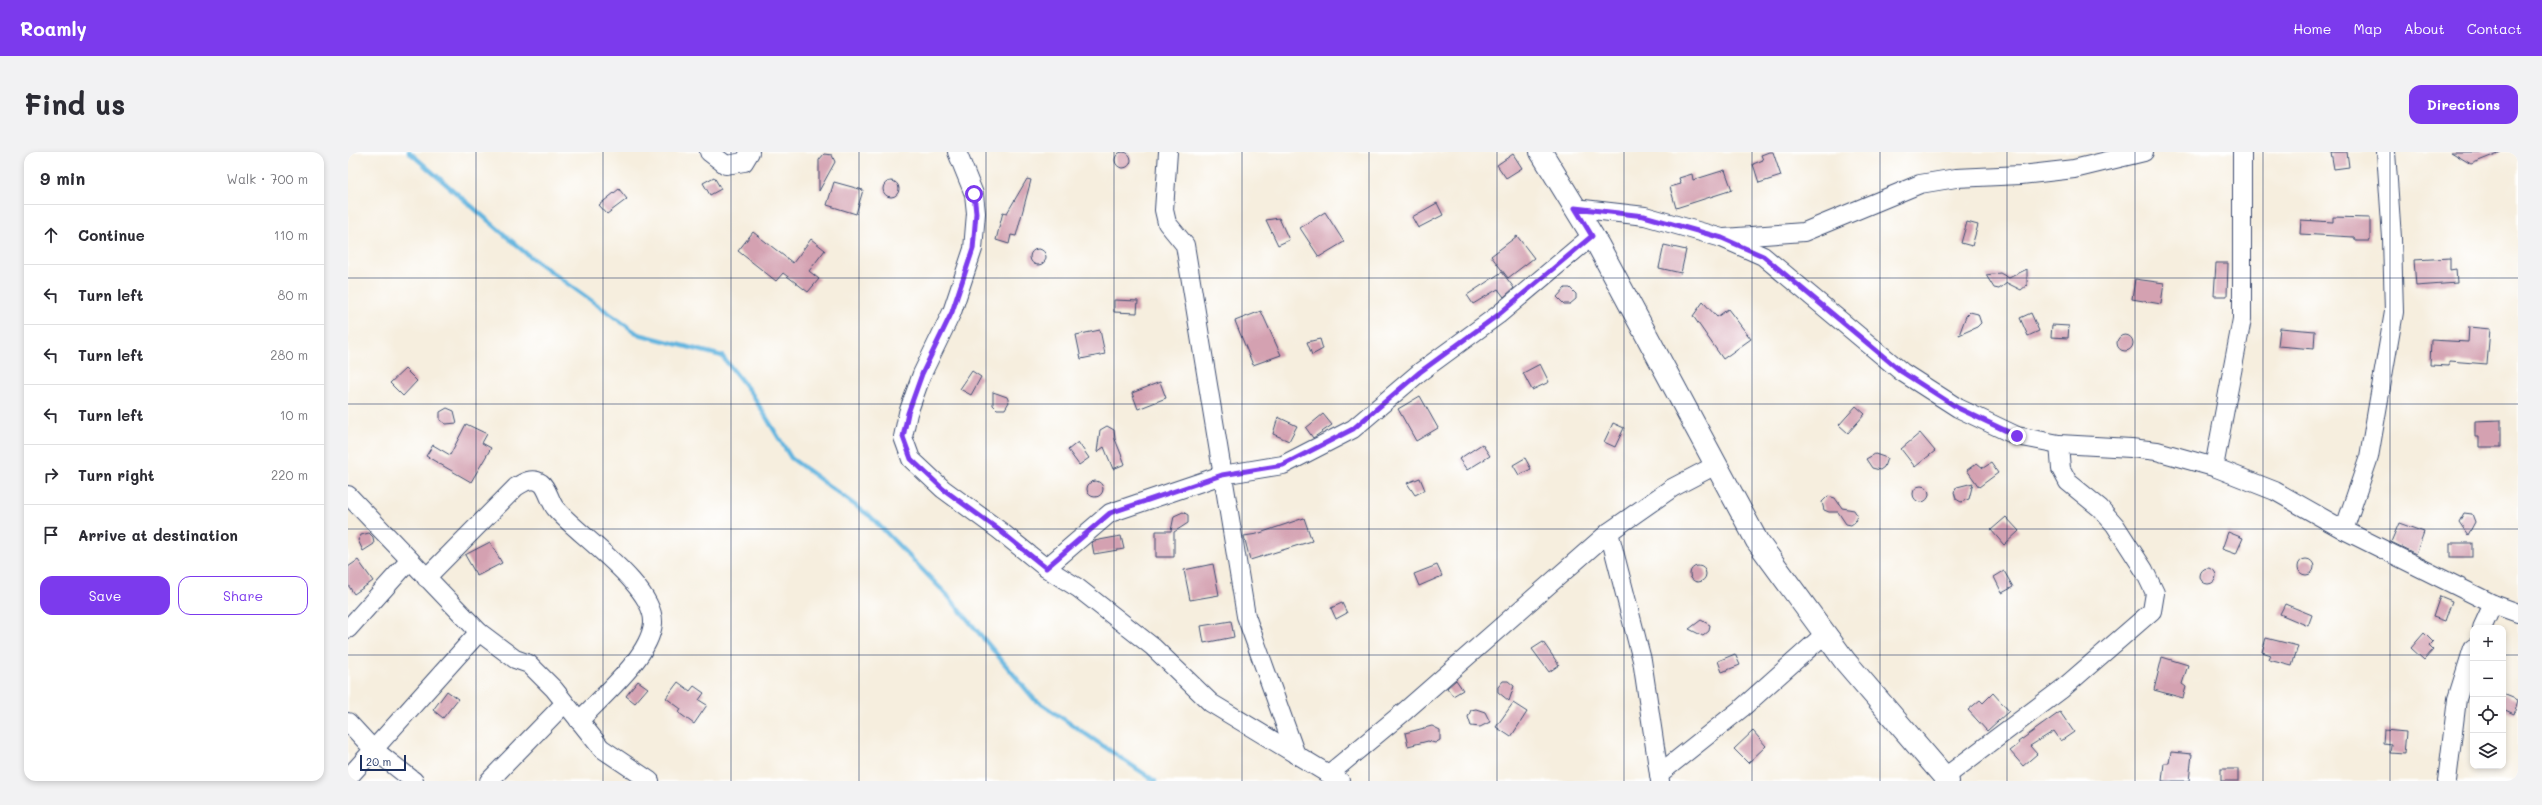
<!DOCTYPE html>
<meta charset="utf-8">
<style>
body{margin:0;font-family:Mali,sans-serif;background:#f2f2f3;color:#2b2b33}
.controls{position:absolute;right:12px;bottom:12px;display:grid;overflow:hidden;border-radius:8px;box-shadow:0 2px 6px #0003}
.controls button{width:36px;height:36px;display:grid;place-items:center;padding:0;border:0;border-bottom:1px solid #e1e1e2;background:#fff;color:#2b2b33;font:20px sans-serif}
.scale{position:absolute;left:12px;bottom:10px;width:46px;box-sizing:border-box;padding-left:4px;border:2px solid #1b2f5e;border-top:0;font-size:11px;line-height:14px;white-space:nowrap;color:#1b2f5e;-webkit-text-stroke:3px #fff;paint-order:stroke}
.stop{position:absolute;width:12px;height:12px;margin:-9px;border:3px solid #7c3aed;border-radius:50%;background:#fff}
.stop.end{background:#7c3aed;border-color:#fff;box-shadow:0 1px 4px #0008}
.list{margin:0;padding:0;list-style:none}
h2{display:flex;justify-content:space-between;align-items:center;height:52px;margin:0;padding:0 16px;font-size:17px}
h2 small{font-size:13px;font-weight:400;color:#7c7c81}
.list li{display:grid;grid-template-columns:26px 1fr auto;gap:12px;align-items:center;box-sizing:border-box;height:60px;padding:0 16px;border-top:1px solid #e1e1e2}
.list b{display:block;font-size:15px;white-space:nowrap}
.list em{font-size:13px;font-style:normal;color:#7c7c81}
.actions{display:flex;gap:8px;padding:12px 16px}
.actions a{flex:1;padding:9px 0;border:1px solid #7c3aed;border-radius:12px;text-align:center;font-size:14px;color:#7c3aed}
.actions .main{background:#7c3aed;color:#fff}
.icon{flex:none;width:22px;height:22px;fill:none;stroke:currentColor;stroke-width:2;stroke-linecap:round;stroke-linejoin:round}
.map{position:relative;flex:none;width:2170px;height:629px;overflow:hidden;border-radius:12px}
header{display:flex;align-items:center;gap:24px;box-sizing:border-box;height:56px;padding:0 20px;background:#7c3aed;color:#fff}
header strong{font-size:19px}
nav{display:flex;gap:22px;margin-inline-start:auto;font-size:14px}
.intro{display:flex;align-items:center;justify-content:space-between;box-sizing:border-box;height:96px;padding:0 24px}
h1{margin:0;font-size:28px}
.button{padding:10px 18px;border-radius:12px;background:#7c3aed;color:#fff;font-size:14px;font-weight:700}
main{display:flex;gap:24px;padding:0 24px}
aside{flex:1;background:#fff;border-radius:12px;box-shadow:0 2px 6px #0003}
.map>svg:first-child{display:block}
</style>
<header>
<strong>Roamly</strong>
<nav><a>Home</a><a>Map</a><a>About</a><a>Contact</a></nav>
</header>
<div class="intro"><h1>Find us</h1><a class="button">Directions</a></div>
<main>
<aside>
<h2>9 min<small>Walk · 700 m</small></h2>
<ul class="list">
<li><svg class="icon" aria-label="ahead" viewBox="0 0 24 24"><path d="M12 20V5M6 11l6-6 6 6"/></svg><div><b>Continue</b></div><em>110 m</em></li>
<li><svg class="icon" aria-label="left" viewBox="0 0 24 24"><path d="M17 20v-9H6M10 6l-5 5 5 5"/></svg><div><b>Turn left</b></div><em>80 m</em></li>
<li><svg class="icon" aria-label="left" viewBox="0 0 24 24"><path d="M17 20v-9H6M10 6l-5 5 5 5"/></svg><div><b>Turn left</b></div><em>280 m</em></li>
<li><svg class="icon" aria-label="left" viewBox="0 0 24 24"><path d="M17 20v-9H6M10 6l-5 5 5 5"/></svg><div><b>Turn left</b></div><em>10 m</em></li>
<li><svg class="icon" aria-label="right" viewBox="0 0 24 24"><path d="M7 20v-9h11M14 6l5 5-5 5"/></svg><div><b>Turn right</b></div><em>220 m</em></li>
<li><svg class="icon" aria-label="arrive" viewBox="0 0 24 24"><path d="M6 21V4h12l-3 4 3 4H6"/></svg><div><b>Arrive at destination</b></div></li>
</ul>
<div class="actions"><a class="main">Save</a><a>Share</a></div>
</aside>
<div class="map">
<svg width="2170" height="629" viewBox="0 0 2170 629">
<rect width="100%" height="100%" fill="#fff"/>
<filter id="ink" filterUnits="userSpaceOnUse"><feTurbulence type="fractalNoise" baseFrequency=".025" numOctaves="2"/><feDisplacementMap in="SourceGraphic" scale="8" xChannelSelector="R" yChannelSelector="G"/><feConvolveMatrix kernelMatrix="1 2 1 2 8 2 1 2 1" color-interpolation-filters="sRGB"/></filter>
<filter id="wash" filterUnits="userSpaceOnUse"><feTurbulence type="fractalNoise" baseFrequency=".012" numOctaves="4" result="noise"/><feDisplacementMap in="SourceGraphic" scale="16" xChannelSelector="R" yChannelSelector="G"/><feGaussianBlur stdDeviation="0.9" result="paint"/><feColorMatrix in="noise" values="0 0 0 0 0 0 0 0 0 0 0 0 0 0 0 0 0 1.4 0 .05"/><feComposite in="paint" operator="in"/></filter>
<g filter="url(#wash)">
<rect width="100%" height="100%" fill="#f6eede"/>
<g fill="none" stroke-linecap="round" stroke-linejoin="round">
<path stroke="#64b5df" stroke-width="4.5" d="M 61,0 L 181,104 L 290,182 L 374,204 L 404,242 L 443,306 L 523,365 L 600,444 L 686,547 L 807,629"/>
</g>
<g id="blocks">
<g fill="#d4a1b1">
<circle cx="775" cy="8" r="8"/>
<path d="M 1421,0 L 1425,0 L 1433,24 L 1411,31 L 1405,12 L 1415,8 L 1413,3 Z"/>
<path d="M 1983,0 L 1999,0 L 2001,15 L 1986,17 Z"/>
<path d="M 2103,0 L 2153,0 L 2123,12 Z"/>
<path d="M 476,2 L 484,3 L 487,10 L 471,39 L 471,8 Z"/>
<path d="M 1165,2 L 1174,16 L 1158,26 L 1149,13 Z"/>
<path d="M 1377,18 L 1384,38 L 1328,56 L 1322,35 L 1333,32 L 1331,26 L 1344,22 L 1345,28 Z"/>
<path d="M 366,25 L 373,37 L 362,43 L 355,31 Z"/>
<path d="M 679,27 L 683,28 L 668,84 L 663,83 L 661,92 L 648,88 L 655,60 L 659,61 Z"/>
<circle cx="543" cy="37" r="8"/>
<path d="M 486,30 L 515,38 L 508,62 L 479,53 Z"/>
<path d="M 271,37 L 279,47 L 259,62 L 251,53 Z"/>
<path d="M 1089,51 L 1095,63 L 1070,76 L 1064,65 Z"/>
<path d="M 977,60 L 996,90 L 971,105 L 952,76 Z"/>
<path d="M 1985,65 L 2022,66 L 2022,89 L 2008,89 L 2006,85 L 1952,82 L 1953,68 L 1985,70 Z"/>
<path d="M 931,66 L 941,88 L 930,93 L 918,68 Z"/>
<path d="M 1619,70 L 1630,73 L 1624,94 L 1613,91 Z"/>
<path d="M 405,80 L 445,111 L 463,87 L 477,98 L 461,119 L 471,127 L 460,140 L 435,121 L 428,129 L 390,99 Z"/>
<path d="M 1169,84 L 1186,106 L 1160,126 L 1143,104 Z"/>
<path d="M 1316,93 L 1338,98 L 1333,121 L 1311,116 Z"/>
<circle cx="690" cy="105" r="8"/>
<path d="M 2102,106 L 2102,118 L 2108,117 L 2109,131 L 2068,134 L 2066,108 Z"/>
<path d="M 1868,111 L 1880,111 L 1879,144 L 1866,144 Z"/>
<path d="M 1679,117 L 1679,133 L 1673,138 L 1659,131 L 1651,137 L 1646,136 L 1638,123 L 1652,121 L 1661,126 Z"/>
<path d="M 1154,120 L 1166,136 L 1156,145 L 1150,137 L 1125,152 L 1119,143 Z"/>
<path d="M 1787,127 L 1816,131 L 1813,152 L 1784,147 Z"/>
<path d="M 1217,136 L 1222,136 L 1228,142 L 1228,147 L 1222,152 L 1216,152 L 1209,145 Z"/>
<path d="M 766,148 L 790,149 L 789,161 L 766,160 Z"/>
<path d="M 1355,150 L 1369,165 L 1380,157 L 1403,187 L 1375,207 L 1345,164 Z"/>
<path d="M 913,159 L 933,203 L 905,213 L 887,169 Z"/>
<path d="M 1622,160 L 1630,162 L 1633,171 L 1629,175 L 1611,183 L 1618,164 Z"/>
<path d="M 1683,161 L 1691,179 L 1680,184 L 1672,166 Z"/>
<path d="M 1704,173 L 1721,174 L 1720,186 L 1703,185 Z"/>
<path d="M 2121,175 L 2142,177 L 2139,212 L 2101,209 L 2101,214 L 2082,213 L 2083,188 L 2120,190 Z"/>
<path d="M 1932,176 L 1967,179 L 1966,197 L 1930,194 Z"/>
<path d="M 752,178 L 757,202 L 733,207 L 728,183 Z"/>
<circle cx="1777" cy="191" r="8"/>
<path d="M 972,187 L 975,197 L 964,203 L 959,190 Z"/>
<path d="M 1192,212 L 1201,230 L 1184,238 L 1175,221 Z"/>
<path d="M 57,217 L 69,229 L 55,244 L 42,231 Z"/>
<path d="M 624,219 L 633,225 L 623,243 L 612,237 Z"/>
<path d="M 812,230 L 818,246 L 790,257 L 784,241 Z"/>
<path d="M 645,240 L 659,245 L 661,250 L 657,257 L 649,257 L 645,253 Z"/>
<path d="M 1072,244 L 1090,276 L 1068,289 L 1050,257 Z"/>
<path d="M 1508,254 L 1517,262 L 1500,281 L 1491,273 Z"/>
<path d="M 99,256 L 106,259 L 109,271 L 98,272 L 92,268 L 92,260 Z"/>
<path d="M 975,262 L 984,273 L 965,286 L 958,276 Z"/>
<path d="M 930,265 L 949,274 L 941,289 L 925,282 Z"/>
<path d="M 2153,268 L 2153,295 L 2131,295 L 2131,285 L 2127,285 L 2127,269 Z"/>
<path d="M 1265,271 L 1276,276 L 1267,295 L 1256,290 Z"/>
<path d="M 118,272 L 139,282 L 134,291 L 143,296 L 123,330 L 78,304 L 85,293 L 102,303 Z"/>
<path d="M 759,274 L 766,278 L 767,287 L 777,312 L 765,317 L 756,295 L 749,300 L 752,278 Z"/>
<path d="M 1572,281 L 1587,299 L 1567,315 L 1553,297 Z"/>
<path d="M 730,290 L 741,306 L 731,313 L 720,298 Z"/>
<path d="M 1134,292 L 1142,304 L 1119,318 L 1111,307 Z"/>
<path d="M 1527,302 L 1539,306 L 1536,315 L 1532,318 L 1524,316 L 1518,307 Z"/>
<path d="M 1177,306 L 1183,317 L 1171,323 L 1165,313 Z"/>
<path d="M 1629,311 L 1635,316 L 1643,311 L 1650,321 L 1631,335 L 1619,318 Z"/>
<path d="M 1072,326 L 1077,338 L 1067,343 L 1059,331 Z"/>
<circle cx="747" cy="337" r="8"/>
<path d="M 1625,331 L 1621,347 L 1613,350 L 1608,347 L 1606,340 L 1609,335 Z"/>
<circle cx="1573" cy="342" r="8"/>
<path d="M 1480,344 L 1487,346 L 1494,356 L 1506,358 L 1509,363 L 1507,370 L 1503,373 L 1498,372 L 1490,360 L 1481,360 L 1476,358 L 1474,350 Z"/>
<path d="M 835,360 L 840,363 L 840,371 L 826,380 L 826,405 L 808,405 L 808,379 L 823,379 L 826,364 Z"/>
<path d="M 2116,361 L 2124,362 L 2127,370 L 2120,383 L 2111,370 Z"/>
<path d="M 1658,365 L 1671,379 L 1656,393 L 1643,378 Z"/>
<path d="M 956,366 L 964,389 L 902,408 L 896,384 L 909,382 Z"/>
<path d="M 2051,371 L 2076,380 L 2068,402 L 2043,390 Z"/>
<path d="M 1880,380 L 1895,386 L 1888,402 L 1874,397 Z"/>
<path d="M 21,381 L 25,385 L 26,392 L 15,399 L 10,388 L 13,383 Z"/>
<path d="M 773,384 L 776,397 L 746,402 L 744,391 L 746,389 Z"/>
<path d="M 142,390 L 154,411 L 129,424 L 117,403 Z"/>
<rect x="2102" y="391" width="22" height="14"/>
<circle cx="1958" cy="415" r="8"/>
<path d="M 10,408 L 25,429 L 6,442 L 0,433 L 0,415 Z"/>
<path d="M 865,412 L 871,443 L 842,448 L 836,418 Z"/>
<path d="M 1089,413 L 1094,424 L 1071,434 L 1066,422 Z"/>
<circle cx="1350" cy="422" r="8"/>
<circle cx="1860" cy="424" r="8"/>
<path d="M 1656,419 L 1665,435 L 1654,441 L 1646,425 Z"/>
<path d="M 2092,444 L 2104,449 L 2097,469 L 2085,465 Z"/>
<path d="M 994,451 L 999,461 L 988,467 L 983,456 Z"/>
<path d="M 1937,452 L 1964,463 L 1960,474 L 1932,462 Z"/>
<path d="M 1353,468 L 1362,473 L 1361,479 L 1355,484 L 1341,477 Z"/>
<path d="M 883,469 L 886,485 L 856,491 L 853,474 Z"/>
<path d="M 2076,481 L 2085,490 L 2081,494 L 2085,498 L 2076,508 L 2063,496 Z"/>
<path d="M 1918,486 L 1950,494 L 1944,514 L 1921,508 L 1923,503 L 1914,500 Z"/>
<path d="M 1195,490 L 1211,513 L 1201,520 L 1184,497 Z"/>
<path d="M 1387,502 L 1392,513 L 1374,520 L 1370,509 Z"/>
<path d="M 1814,505 L 1840,513 L 1834,532 L 1838,535 L 1835,546 L 1806,538 Z"/>
<path d="M 1108,528 L 1115,538 L 1105,544 L 1099,536 Z"/>
<path d="M 290,529 L 300,536 L 287,551 L 278,544 Z"/>
<path d="M 1155,529 L 1160,529 L 1166,534 L 1161,549 L 1150,540 L 1150,535 Z"/>
<path d="M 330,530 L 342,539 L 346,534 L 356,541 L 351,548 L 359,553 L 346,572 L 331,561 L 333,557 L 318,546 Z"/>
<path d="M 99,539 L 110,547 L 95,566 L 85,558 Z"/>
<path d="M 1645,541 L 1661,559 L 1639,579 L 1620,558 L 1632,548 L 1635,551 Z"/>
<path d="M 2155,542 L 2170,548 L 2166,562 L 2155,557 Z"/>
<path d="M 1165,551 L 1179,560 L 1163,585 L 1148,575 Z"/>
<path d="M 1128,557 L 1137,560 L 1142,570 L 1132,575 L 1123,574 L 1120,565 L 1123,558 Z"/>
<path d="M 1712,560 L 1726,580 L 1713,589 L 1706,579 L 1682,594 L 1689,602 L 1675,614 L 1662,599 L 1671,592 L 1670,590 Z"/>
<path d="M 1084,574 L 1092,578 L 1092,588 L 1087,591 L 1080,589 L 1060,594 L 1057,581 Z"/>
<path d="M 2036,578 L 2058,580 L 2056,602 L 2042,601 L 2043,592 L 2035,591 Z"/>
<path d="M 1405,579 L 1418,594 L 1400,611 L 1386,597 Z"/>
<path d="M 1823,600 L 1844,602 L 1841,629 L 1814,629 L 1816,611 L 1821,611 Z"/>
<rect x="1873" y="617" width="17" height="12"/>
</g>
</g>
</g>
<g filter="url(#ink)">
<use href="#blocks" fill-opacity="0" stroke="#3c4c71" stroke-width="1"/>
<g fill="none" stroke-linecap="round" stroke-linejoin="round">
<g stroke="#3c4c71" stroke-width="20">
<g id="street">
<path d="M 361,0 L 378,13 L 396,10 L 402,0"/>
<path d="M 609,0 L 626,42 L 628,61 L 625,97 L 604,160 L 574,222 L 560,261 L 555,285 L 563,307 L 595,337 L 651,378 L 698,416 L 730,436 L 805,495 L 863,551 L 992,629"/>
<path d="M 820,0 L 816,58 L 819,71 L 837,93 L 898,464 L 948,603"/>
<path d="M 1227,56 L 1297,64 L 1374,86 L 1415,104 L 1554,220 L 1610,256 L 1669,284 L 1711,292 L 1783,296 L 1809,299 L 1866,315 L 1927,339 L 1996,378 L 2145,452 L 2170,461"/>
<path d="M 1376,86 L 1456,80 L 1572,32 L 1608,26 L 1673,23 L 1726,17 L 1796,0"/>
<path d="M 1866,315 L 1894,167 L 1894,0"/>
<path d="M 0,343 L 131,480 L 167,507 L 181,512 L 206,537 L 253,596 L 302,629"/>
<path d="M 1996,378 L 2021,305 L 2046,160 L 2044,86 L 2038,0"/>
<path d="M 1261,380 L 1294,508 L 1312,629"/>
<path d="M 698,416 L 762,361 L 874,323 L 935,313 L 1005,277 L 1072,220 L 1150,163 L 1244,84"/>
<path d="M 78,426 L 168,335 C 176,330 184,325 193,331 C 200,336 202,351 208,357 C 230,383 307,434 305,471 C 302,505 254,544 231,569"/>
<path d="M 2134,476 L 2145,452"/>
<path d="M 0,477 L 62,408"/>
<path d="M 0,570 L 25,597 L 66,629"/>
<path d="M 981,622 L 1057,559 L 1261,380 L 1324,336 L 1368,313"/>
<path d="M 1311,622 L 1394,556 L 1477,482"/>
<path d="M 1597,625 L 1714,537 L 1804,459 L 1807,441 L 1796,418 L 1767,373 L 1752,356 L 1720,330 L 1713,317 L 1711,292"/>
<path d="M 0,626 L 131,480"/>
<path d="M 141,629 L 216,552"/>
<path d="M 2099,629 L 2109,547 L 2125,496"/>
</g>
</g>
<g stroke="#3c4c71" stroke-width="24">
<path id="secondary" d="M 1193,0 L 1250,93 L 1409,389 L 1497,509 L 1600,629"/>
</g>
<use href="#street" stroke="#fff" stroke-width="18"/>
<use href="#secondary" stroke="#fff" stroke-width="22"/>
</g>
</g>
<g fill="none" stroke-linecap="round" stroke-linejoin="round" filter="url(#ink)">
<path stroke="#7c3aed" stroke-width="5" d="M 626,42 L 628,61 L 625,97 L 604,160 L 574,222 L 560,261 L 555,285 L 563,307 L 595,337 L 651,378 L 698,416 L 762,361 L 874,323 L 935,313 L 1005,277 L 1072,220 L 1150,163 L 1244,84 L 1227,56 L 1296,64 L 1374,86 L 1415,104 L 1554,220 L 1610,256 L 1669,284"/>
</g>
<path fill="none" stroke="#1b2f5e" stroke-width="1" stroke-opacity="0.55" d="M 128,0 L 128,629M 255,0 L 255,629M 383,0 L 383,629M 511,0 L 511,629M 638,0 L 638,629M 766,0 L 766,629M 894,0 L 894,629M 1021,0 L 1021,629M 1149,0 L 1149,629M 1276,0 L 1276,629M 1404,0 L 1404,629M 1532,0 L 1532,629M 1659,0 L 1659,629M 1787,0 L 1787,629M 1915,0 L 1915,629M 2042,0 L 2042,629M 0,126 L 2170,126M 0,252 L 2170,252M 0,377 L 2170,377M 0,503 L 2125,503M 2155,503 L 2170,503"/>
</svg>
<div class="controls">
<button>+</button>
<button>−</button>
<button><svg class="icon" aria-label="locate" viewBox="0 0 24 24"><circle cx="12" cy="12" r="6"/><path d="M12 2v4M12 18v4M2 12h4M18 12h4"/></svg></button>
<button><svg class="icon" aria-label="layers" viewBox="0 0 24 24"><path d="M12 4l9 5-9 5-9-5zM3 14l9 5 9-5"/></svg></button>
</div>
<div class="scale">20 m</div>
<div class="stop" style="left:626px;top:42px"></div>
<div class="stop end" style="left:1669px;top:284px"></div>
</div>
</main>
